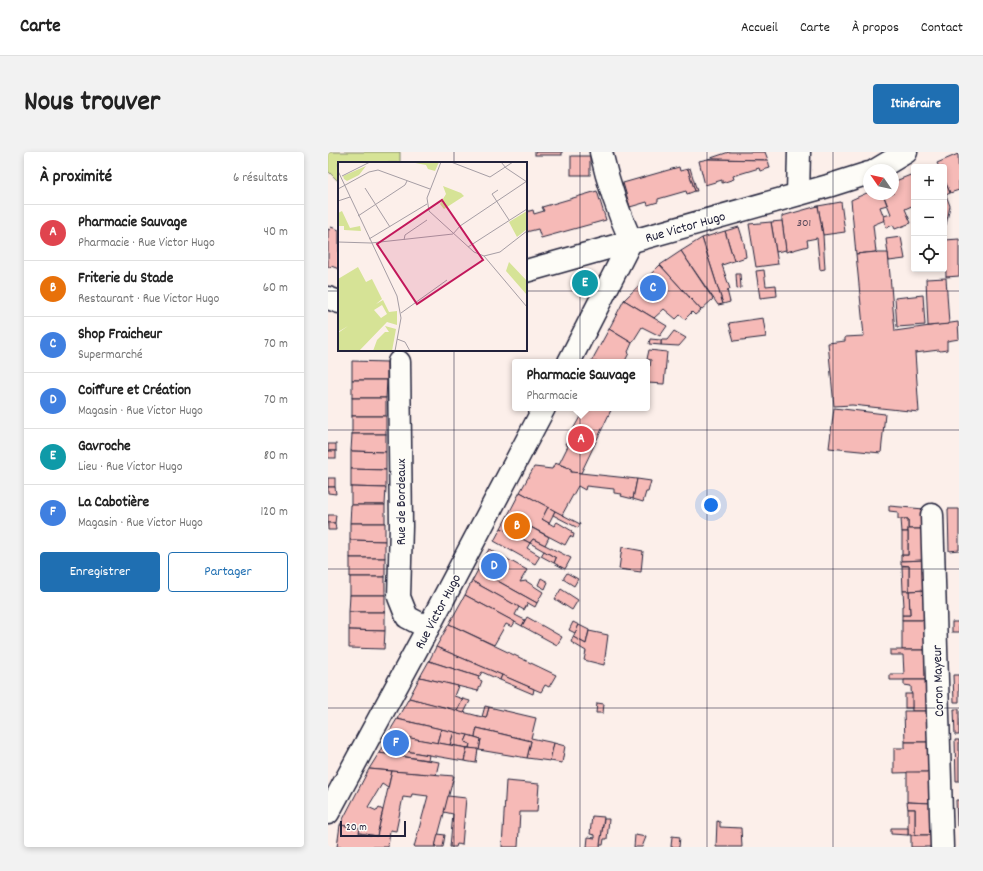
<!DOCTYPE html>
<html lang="fr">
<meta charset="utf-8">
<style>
body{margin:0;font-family:Dekko,sans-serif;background:#f2f2f2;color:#222}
.controls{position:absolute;right:12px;top:12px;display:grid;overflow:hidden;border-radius:4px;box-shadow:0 2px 6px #0003}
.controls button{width:36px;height:36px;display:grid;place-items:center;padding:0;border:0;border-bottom:1px solid #e0e0e0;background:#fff;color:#222;font:20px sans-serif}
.compass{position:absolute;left:535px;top:12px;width:36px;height:36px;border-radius:50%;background:#fff;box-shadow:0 2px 6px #0003;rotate:304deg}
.scale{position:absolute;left:12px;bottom:10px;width:66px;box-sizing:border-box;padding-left:4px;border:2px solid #22223b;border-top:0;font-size:11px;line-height:14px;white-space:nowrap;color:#22223b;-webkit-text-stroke:3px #fdfcf7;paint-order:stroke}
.you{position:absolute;left:383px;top:353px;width:14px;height:14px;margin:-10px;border:3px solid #fff;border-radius:50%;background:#1a73e8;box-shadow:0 0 0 6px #1a73e833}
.badge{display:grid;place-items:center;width:26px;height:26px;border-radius:50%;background:#1f6fb2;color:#fff;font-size:13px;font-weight:700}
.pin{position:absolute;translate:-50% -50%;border:2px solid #fff;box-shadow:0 1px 4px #0006}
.popup{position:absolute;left:184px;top:207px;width:138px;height:52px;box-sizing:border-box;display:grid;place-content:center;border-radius:4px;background:#fff;filter:drop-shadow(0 1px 3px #0005);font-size:13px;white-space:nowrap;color:#767676}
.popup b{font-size:15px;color:#222}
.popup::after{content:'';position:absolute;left:50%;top:100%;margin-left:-8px;border:8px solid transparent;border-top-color:#fff}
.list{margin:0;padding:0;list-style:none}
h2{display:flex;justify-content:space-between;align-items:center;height:52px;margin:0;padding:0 16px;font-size:17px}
h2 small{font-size:13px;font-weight:400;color:#767676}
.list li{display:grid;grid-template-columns:26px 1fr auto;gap:12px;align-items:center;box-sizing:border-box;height:56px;padding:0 16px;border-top:1px solid #e0e0e0}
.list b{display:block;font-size:15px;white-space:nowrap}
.list p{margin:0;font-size:13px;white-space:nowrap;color:#767676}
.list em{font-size:13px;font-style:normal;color:#767676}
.actions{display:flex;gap:8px;padding:12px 16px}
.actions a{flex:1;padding:9px 0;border:1px solid #1f6fb2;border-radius:4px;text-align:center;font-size:14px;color:#1f6fb2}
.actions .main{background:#1f6fb2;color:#fff}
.icon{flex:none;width:22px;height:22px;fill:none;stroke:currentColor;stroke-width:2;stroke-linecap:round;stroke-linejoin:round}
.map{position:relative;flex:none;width:631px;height:695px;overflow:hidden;border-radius:4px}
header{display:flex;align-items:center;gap:24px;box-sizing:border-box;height:56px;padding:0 20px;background:#fff;border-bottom:1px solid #e0e0e0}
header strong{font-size:19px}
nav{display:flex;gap:22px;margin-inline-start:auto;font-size:14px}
.intro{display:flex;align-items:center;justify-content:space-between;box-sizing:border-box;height:96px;padding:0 24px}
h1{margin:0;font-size:28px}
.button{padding:10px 18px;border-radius:4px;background:#1f6fb2;color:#fff;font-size:14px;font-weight:700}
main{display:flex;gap:24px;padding:0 24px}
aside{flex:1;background:#fff;border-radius:4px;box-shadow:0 2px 6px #0003}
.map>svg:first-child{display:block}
</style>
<header>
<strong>Carte</strong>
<nav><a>Accueil</a><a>Carte</a><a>À propos</a><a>Contact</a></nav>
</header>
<div class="intro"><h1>Nous trouver</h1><a class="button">Itinéraire</a></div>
<main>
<aside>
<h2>À proximité<small>6 résultats</small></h2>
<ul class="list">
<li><span class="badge" style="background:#e0444e">A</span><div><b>Pharmacie Sauvage</b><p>Pharmacie · Rue Victor Hugo</p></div><em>40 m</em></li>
<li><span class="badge" style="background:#e8710a">B</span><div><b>Friterie du Stade</b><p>Restaurant · Rue Victor Hugo</p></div><em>60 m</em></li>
<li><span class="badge" style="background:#3f7fe0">C</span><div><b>Shop Fraicheur</b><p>Supermarché</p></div><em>70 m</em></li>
<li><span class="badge" style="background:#3f7fe0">D</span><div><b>Coiffure et Création</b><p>Magasin · Rue Victor Hugo</p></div><em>70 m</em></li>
<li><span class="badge" style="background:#0f9aa8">E</span><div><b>Gavroche</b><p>Lieu · Rue Victor Hugo</p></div><em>80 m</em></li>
<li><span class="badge" style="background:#3f7fe0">F</span><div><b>La Cabotière</b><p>Magasin · Rue Victor Hugo</p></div><em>120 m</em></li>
</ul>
<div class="actions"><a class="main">Enregistrer</a><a>Partager</a></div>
</aside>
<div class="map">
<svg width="631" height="695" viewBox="0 0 631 695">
<rect width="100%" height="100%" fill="#fcefea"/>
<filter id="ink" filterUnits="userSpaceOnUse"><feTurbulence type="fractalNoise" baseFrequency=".025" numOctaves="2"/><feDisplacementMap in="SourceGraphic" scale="8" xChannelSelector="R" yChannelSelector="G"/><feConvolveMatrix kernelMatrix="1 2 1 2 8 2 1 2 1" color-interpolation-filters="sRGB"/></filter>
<g filter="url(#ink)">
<path fill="#d6e396" stroke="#7c8268" d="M 0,0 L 72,0 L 72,11 L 11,11 L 11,30 L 0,19 Z"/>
<g fill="#f6bab7" stroke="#22223b">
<rect x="207" y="0" width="27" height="3"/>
<path d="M 401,0 L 437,0 L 440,8 L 380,7 Z"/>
<path d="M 630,2 L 631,38 L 622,41 L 616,27 L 616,15 L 611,15 L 609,11 Z"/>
<rect x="243" y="4" width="19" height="19"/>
<path d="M 380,7 L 440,8 L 442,16 L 432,19 L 431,16 L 405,24 L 406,27 L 394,31 L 394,28 L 377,33 L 371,9 Z"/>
<path d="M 351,15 L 352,19 L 360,17 L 367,39 L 359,42 L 358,39 L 330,47 L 330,50 L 320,53 L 319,50 L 302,55 L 295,31 Z"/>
<path d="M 362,16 L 369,39 L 367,39 L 360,17 Z"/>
<path d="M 585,22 L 586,26 L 586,53 L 577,57 L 583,71 L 567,77 L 565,73 L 558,76 L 556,64 L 563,62 L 555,42 L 565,42 L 565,30 Z"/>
<path d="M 616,27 L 622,41 L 618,43 L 622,54 L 618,73 L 616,73 Z"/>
<path d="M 269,39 L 278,68 L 213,86 L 210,77 L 198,80 L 198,60 L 205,58 L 206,62 L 216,59 L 214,55 Z"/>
<path d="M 541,40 L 541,42 L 555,42 L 559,53 L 552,55 L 557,68 L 545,73 L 548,100 L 528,102 L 523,48 Z"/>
<path d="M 513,50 L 517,80 L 495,83 L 490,54 Z"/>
<path d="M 490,54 L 495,83 L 497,117 L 492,118 L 489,86 L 479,88 L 480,94 L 458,100 L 454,69 L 454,64 Z"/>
<path d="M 454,69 L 458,98 L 448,100 L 443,70 Z"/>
<path d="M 443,70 L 450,112 L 428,115 L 421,72 Z"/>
<path d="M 3,75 L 11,78 L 11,117 L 3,114 L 2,115 L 0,115 L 0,77 L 2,78 Z"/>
<path d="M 411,75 L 416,91 L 418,105 L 406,109 L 397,79 Z"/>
<path d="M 397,79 L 406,109 L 394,113 L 402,137 L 399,138 L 402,150 L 395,152 L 374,86 Z"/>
<path d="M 573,85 L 577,107 L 561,109 L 558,87 Z"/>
<path d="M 374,86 L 395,152 L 390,153 L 353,99 Z"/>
<path d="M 631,87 L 631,124 L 618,125 L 617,88 Z"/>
<path d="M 353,99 L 385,147 L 373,158 L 332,113 Z"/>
<path d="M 548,100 L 549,101 L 560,101 L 567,179 L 630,170 L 631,187 L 619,189 L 619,198 L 612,199 L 611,198 L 587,201 L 591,260 L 524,253 L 506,254 L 500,191 L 517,189 L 517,185 L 536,184 L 528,102 Z"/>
<path d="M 332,113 L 373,158 L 367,163 L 364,160 L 357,167 L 352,163 L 348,167 L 336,157 L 326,166 L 296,148 Z"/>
<path d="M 436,118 L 438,134 L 448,133 L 449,144 L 432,146 L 428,119 Z"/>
<path d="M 408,122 L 412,122 L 413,136 L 409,137 Z"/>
<path d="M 618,126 L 621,172 L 600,174 L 598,127 Z"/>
<path d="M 595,143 L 597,173 L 569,175 L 567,146 Z"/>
<path d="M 296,148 L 339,174 L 332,184 L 314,175 L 304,191 L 281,177 Z"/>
<path d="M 435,166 L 438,185 L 406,189 L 401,171 Z"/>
<path d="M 281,177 L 304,191 L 300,200 L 301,201 L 297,209 L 303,210 L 263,210 Z"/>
<path d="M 346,179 L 358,186 L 351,194 L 333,193 L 333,188 L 339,188 Z"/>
<path d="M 322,187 L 333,188 L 333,193 L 321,192 Z"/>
<path d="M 321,198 L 339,200 L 336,232 L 319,231 L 319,213 L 322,214 L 323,208 L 319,207 Z"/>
<path d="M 24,209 L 59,210 L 59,228 L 24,228 Z"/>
<path d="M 24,228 L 59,228 L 58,246 L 24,246 Z"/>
<rect x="24" y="246" width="34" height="18"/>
<path d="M 246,256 L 284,256 L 253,321 L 243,320 L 243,317 L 231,312 L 240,294 L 237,292 L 254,261 Z"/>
<path d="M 506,256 L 557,262 L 553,301 L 501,296 Z"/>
<rect x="24" y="264" width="34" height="18"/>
<path d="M 24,282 L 58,282 L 58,300 L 23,299 Z"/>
<rect x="0" y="292" width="8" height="7"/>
<rect x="0" y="299" width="8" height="7"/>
<path d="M 23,299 L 58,300 L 58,318 L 23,317 Z"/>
<path d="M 227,311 L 243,317 L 243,320 L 309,327 L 305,347 L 293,344 L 294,342 L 286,341 L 286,337 L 258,334 L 257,338 L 250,334 L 234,363 L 192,340 L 206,315 L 224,317 Z"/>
<path d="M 23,317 L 58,318 L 58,336 L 23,335 Z"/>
<rect x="0" y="326" width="7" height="9"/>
<path d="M 309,327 L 323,329 L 320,340 L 318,340 L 315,350 L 305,347 Z"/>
<path d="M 0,335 L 7,335 L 8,342 L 0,341 Z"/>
<path d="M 23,335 L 58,336 L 57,353 L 23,353 Z"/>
<path d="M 192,340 L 220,355 L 214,367 L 226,374 L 229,370 L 244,379 L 243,381 L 246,382 L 245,386 L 242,384 L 237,393 L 180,363 Z"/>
<path d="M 23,353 L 57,353 L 57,371 L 22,371 Z"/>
<path d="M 561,354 L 596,357 L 596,377 L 580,377 L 580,367 L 570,367 L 570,360 L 561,359 Z"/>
<path d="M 220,355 L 227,359 L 221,371 L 214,367 Z"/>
<path d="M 620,357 L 631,357 L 631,398 L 621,399 Z"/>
<path d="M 227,359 L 252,372 L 250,376 L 225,363 Z"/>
<path d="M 0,363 L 8,363 L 7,371 L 0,371 Z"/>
<path d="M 180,363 L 221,385 L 217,393 L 205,387 L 202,391 L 173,376 Z"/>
<path d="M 573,367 L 580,367 L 580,380 L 574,380 Z"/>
<path d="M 0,371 L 7,371 L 8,378 L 0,378 Z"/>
<path d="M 22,371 L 57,371 L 57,389 L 22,388 Z"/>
<path d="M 173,376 L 202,391 L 199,396 L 212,404 L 207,412 L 166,389 Z"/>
<path d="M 580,377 L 596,377 L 597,408 L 573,409 L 573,403 L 580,403 Z"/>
<rect x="574" y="380" width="6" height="23"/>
<path d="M 205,387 L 243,406 L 237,417 L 226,411 L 228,406 L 202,391 Z"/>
<path d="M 22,388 L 57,389 L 57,406 L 22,406 Z"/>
<path d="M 294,395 L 315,399 L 313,420 L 291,417 Z"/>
<path d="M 161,397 L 199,418 L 192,430 L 198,429 L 215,440 L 209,451 L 150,418 Z"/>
<path d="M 216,399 L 228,406 L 226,411 L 213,404 Z"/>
<rect x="22" y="406" width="35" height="19"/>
<path d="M 597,408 L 598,438 L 581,439 L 581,414 L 573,413 L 573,409 Z"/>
<path d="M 574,414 L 581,414 L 581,439 L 575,439 Z"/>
<path d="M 150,418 L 209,451 L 207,455 L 200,451 L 196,458 L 144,429 Z"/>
<path d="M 239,421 L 250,427 L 246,434 L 235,427 Z"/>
<rect x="22" y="425" width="35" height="18"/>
<path d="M 213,426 L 220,430 L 217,437 L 210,433 Z"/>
<path d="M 144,429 L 191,455 L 187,463 L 197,468 L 194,474 L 137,443 Z"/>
<path d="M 233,437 L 250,448 L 244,458 L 227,447 Z"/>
<path d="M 598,438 L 599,468 L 574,468 L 574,463 L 582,463 L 581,439 Z"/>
<path d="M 575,439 L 581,439 L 582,463 L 574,463 L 574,454 L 576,454 Z"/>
<path d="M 22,443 L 57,443 L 57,460 L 21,460 Z"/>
<path d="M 137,443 L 187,470 L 184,475 L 178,472 L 166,493 L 121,472 Z"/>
<path d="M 21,460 L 57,460 L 57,479 L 21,478 Z"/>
<path d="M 199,465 L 234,485 L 229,493 L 194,474 Z"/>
<rect x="574" y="468" width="25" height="30"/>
<path d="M 245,470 L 251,473 L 247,481 L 241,478 Z"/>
<rect x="624" y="470" width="7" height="10"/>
<path d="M 121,472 L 228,523 L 221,535 L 217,533 L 213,540 L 108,495 Z"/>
<path d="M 251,473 L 261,478 L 258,492 L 245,485 Z"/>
<path d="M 21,478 L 57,479 L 56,497 L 21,496 Z"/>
<path d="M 261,479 L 280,483 L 276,513 L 256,508 L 258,499 L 243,490 L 245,485 L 258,492 Z"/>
<path d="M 108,495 L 174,523 L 172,528 L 154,520 L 151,525 L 101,509 Z"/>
<path d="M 562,498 L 599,498 L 600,528 L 562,528 L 562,522 L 576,522 L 575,503 L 562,503 Z"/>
<path d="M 101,509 L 151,525 L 150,527 L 154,529 L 150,539 L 92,525 Z"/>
<path d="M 174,523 L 206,537 L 205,542 L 172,528 Z"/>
<path d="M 625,523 L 631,523 L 631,550 L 626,550 Z"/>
<path d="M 92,525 L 130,534 L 126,544 L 135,547 L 129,559 L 81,546 Z"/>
<path d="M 576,528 L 600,528 L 601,559 L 584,559 L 583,534 L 576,533 Z"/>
<rect x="577" y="542" width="7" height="14"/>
<path d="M 81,546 L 158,566 L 161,555 L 208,566 L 203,586 L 226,591 L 222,609 L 199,606 L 203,589 L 149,576 L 147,585 L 69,567 Z"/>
<path d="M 135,547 L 142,549 L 136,561 L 129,559 Z"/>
<path d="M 269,551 L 276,552 L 275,561 L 268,561 Z"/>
<path d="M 157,554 L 161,555 L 158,566 L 154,565 Z"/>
<path d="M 626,557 L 631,557 L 631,583 L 627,583 Z"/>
<path d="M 576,559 L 601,559 L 601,590 L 577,590 Z"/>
<path d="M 69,567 L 113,577 L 109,591 L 60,582 Z"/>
<path d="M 149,576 L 203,589 L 199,606 L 151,598 L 153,587 L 147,585 Z"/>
<path d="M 113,577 L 126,580 L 122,593 L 109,591 Z"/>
<path d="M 126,580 L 140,583 L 137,590 L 142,592 L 141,596 L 122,593 Z"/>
<path d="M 60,582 L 139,596 L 136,609 L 54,595 Z"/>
<path d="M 140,583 L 153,587 L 151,598 L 141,596 L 142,592 L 137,590 Z"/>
<path d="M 627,588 L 631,588 L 631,629 L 628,629 Z"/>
<path d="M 577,590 L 601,590 L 602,620 L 566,621 L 566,596 L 577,596 Z"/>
<path d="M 226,591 L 237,594 L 234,611 L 222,609 Z"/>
<path d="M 54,595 L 101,603 L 100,608 L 51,601 Z"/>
<path d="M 139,596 L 150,597 L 148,611 L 136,609 Z"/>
<path d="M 51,601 L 111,610 L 108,623 L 41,617 Z"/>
<path d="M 41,617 L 64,619 L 60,636 L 54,632 L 40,655 L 49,659 L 51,656 L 55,658 L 49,684 L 31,681 L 32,676 L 12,673 Z"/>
<path d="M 64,619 L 126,624 L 107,695 L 86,695 L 100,644 L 84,642 L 83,646 L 75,645 L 68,679 L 62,678 L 60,695 L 9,695 L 12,673 L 32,676 L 31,681 L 49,684 Z"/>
<path d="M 579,620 L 602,620 L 603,651 L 579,650 Z"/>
<path d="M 178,629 L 211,632 L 209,660 L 192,660 L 190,695 L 174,695 Z"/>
<path d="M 120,644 L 138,646 L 134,693 L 129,692 L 128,695 L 122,695 L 125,662 L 116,660 Z"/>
<path d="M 628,648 L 631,648 L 631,674 L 629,674 Z"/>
<path d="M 579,650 L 603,651 L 604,683 L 587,683 L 587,657 L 580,657 Z"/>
<rect x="580" y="657" width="7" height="26"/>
<path d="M 264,664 L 276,665 L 272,695 L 259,695 L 260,685 L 267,686 L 267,683 L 262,682 Z"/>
<path d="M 276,667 L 281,667 L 279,687 L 276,687 L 275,693 L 272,693 Z"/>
<path d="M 389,669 L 392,670 L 392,675 L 413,676 L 414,695 L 388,695 Z"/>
<path d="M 563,676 L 580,676 L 580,683 L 563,682 Z"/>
<path d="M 110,682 L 117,683 L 115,695 L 107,695 Z"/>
<path d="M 307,683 L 318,685 L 314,695 L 306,695 Z"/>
<rect x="583" y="683" width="21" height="12"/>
<path d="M 344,684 L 352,685 L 351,695 L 343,695 Z"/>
</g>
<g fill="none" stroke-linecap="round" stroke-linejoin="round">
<g stroke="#22223b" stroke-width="25">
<g id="street">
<path d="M 273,0 C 280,31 290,60 303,89"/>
<path d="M 470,42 L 471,0"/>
<path d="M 71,210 L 73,374 L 71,445 L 79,465 L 100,476"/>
<path d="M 604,363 L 614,695"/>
</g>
</g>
<g stroke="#22223b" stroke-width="25">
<g id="secondary">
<path d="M 548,18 L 578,0"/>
<path d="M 198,119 L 500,34 L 541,21"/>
<path d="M 0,146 L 11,150"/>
<path d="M 241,210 L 303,89"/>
<path d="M 0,661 L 100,476 L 216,256"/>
</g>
</g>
<use href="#street" stroke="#fdfcf7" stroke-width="22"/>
<use href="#secondary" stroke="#fdfcf7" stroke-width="22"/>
</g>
</g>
<path fill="none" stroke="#22223b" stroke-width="1" stroke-opacity="0.55" d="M 126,0 L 126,11M 252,0 L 252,695M 379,0 L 379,695M 505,0 L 505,695M 0,139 L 11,139M 198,139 L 631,139M 126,198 L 126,695M 0,278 L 631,278M 0,417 L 631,417M 0,556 L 631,556"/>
<g text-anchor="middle" stroke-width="3" stroke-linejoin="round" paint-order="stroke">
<g font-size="12" fill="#57485a">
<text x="476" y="74">301</text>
</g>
<g font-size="14" fill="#22223b" stroke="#fdfcf7">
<text transform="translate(357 74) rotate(-16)" y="5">Rue Victor Hugo</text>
<text transform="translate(72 350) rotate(-90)" y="5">Rue de Bordeaux</text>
<text transform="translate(109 459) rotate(-62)" y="5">Rue Victor Hugo</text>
<text transform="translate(609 529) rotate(-92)" y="5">Coron Mayeur</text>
</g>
</g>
<g transform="translate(10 10)">
<rect width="189" height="189" fill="#fcefea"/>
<path d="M 72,0 L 101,0 L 97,9 L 90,7 L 88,3 ZM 28,4 L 21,13 L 9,19 L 6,17 L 5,14 ZM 105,24 L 123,31 L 126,34 L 106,47 L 102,42 L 108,32 ZM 4,49 L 12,66 L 22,64 L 23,69 L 6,68 L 6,64 L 1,64 L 0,51 ZM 189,49 L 189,67 L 179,75 L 171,60 ZM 171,100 L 189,119 L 189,133 L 168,109 ZM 20,105 L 28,120 L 34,117 L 44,137 L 38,142 L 45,138 L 51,150 L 59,149 L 59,163 L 49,160 L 21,189 L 0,189 L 0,171 L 10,164 L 0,170 L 0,117 ZM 44,143 L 49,152 L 43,156 L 36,148 ZM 47,164 L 58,167 L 54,189 L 35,189 L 39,178 L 47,170 L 51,170 Z" fill="#d6e396" fill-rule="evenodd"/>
<path fill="none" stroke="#a59da4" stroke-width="1" d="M 103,0 L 89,36 L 91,49 L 136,90 L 146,94 L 162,90 L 189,69M 113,0 L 152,15 L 175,0M 163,0 L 168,6 L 189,20M 0,9 L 59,134 L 63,156 L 57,189M 4,14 L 32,0M 27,26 L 52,65M 0,27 L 31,10 L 40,8 L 92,27M 160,28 L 154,32 L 171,58M 0,39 L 12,35M 20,54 L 67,23 L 69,19M 115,72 L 122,64 L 189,19M 31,77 L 89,42M 66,78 L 67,73 L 89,58M 0,80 L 33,81 L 115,72M 130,85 L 189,47M 146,94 L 189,145M 63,151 L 109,118M 59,177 L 67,180 L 72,189"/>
<path fill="#c2185b" fill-opacity="0.15" stroke="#c2185b" stroke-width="2" d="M 104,38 L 145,98 L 79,142 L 39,82 Z"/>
<rect width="189" height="189" fill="none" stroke="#22223b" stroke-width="2"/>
</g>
</svg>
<div class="controls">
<button>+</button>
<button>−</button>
<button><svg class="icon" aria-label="locate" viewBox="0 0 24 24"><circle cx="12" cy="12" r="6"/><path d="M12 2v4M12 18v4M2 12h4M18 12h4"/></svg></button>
</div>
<svg class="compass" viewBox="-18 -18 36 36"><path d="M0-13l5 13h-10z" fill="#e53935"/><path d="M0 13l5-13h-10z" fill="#767676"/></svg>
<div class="scale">20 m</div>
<div class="you"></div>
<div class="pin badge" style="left:253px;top:287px;background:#e0444e">A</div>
<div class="popup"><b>Pharmacie Sauvage</b>Pharmacie</div>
<div class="pin badge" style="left:189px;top:374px;background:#e8710a">B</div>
<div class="pin badge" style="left:325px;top:136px;background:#3f7fe0">C</div>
<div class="pin badge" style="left:166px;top:414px;background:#3f7fe0">D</div>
<div class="pin badge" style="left:257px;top:131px;background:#0f9aa8">E</div>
<div class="pin badge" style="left:68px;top:591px;background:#3f7fe0">F</div>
</div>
</main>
